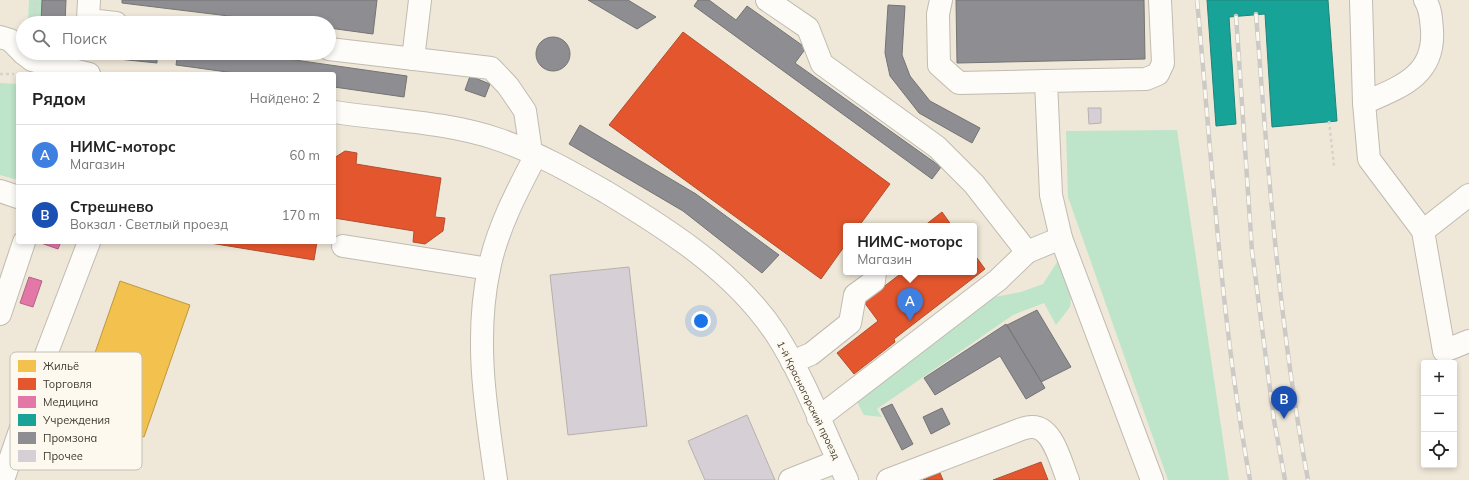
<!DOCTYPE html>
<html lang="ru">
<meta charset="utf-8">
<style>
body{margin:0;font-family:Mulish,sans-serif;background:#f2f2f2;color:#222}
.controls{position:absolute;right:12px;bottom:12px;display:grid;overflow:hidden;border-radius:4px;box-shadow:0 2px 6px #0003}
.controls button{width:36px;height:36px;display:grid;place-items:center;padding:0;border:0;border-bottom:1px solid #e0e0e0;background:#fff;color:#222;font:20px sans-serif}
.you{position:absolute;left:701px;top:321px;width:14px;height:14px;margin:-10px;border:3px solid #fff;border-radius:50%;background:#1a73e8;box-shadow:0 0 0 6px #1a73e833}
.badge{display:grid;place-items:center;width:26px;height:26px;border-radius:50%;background:#db2777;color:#fff;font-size:13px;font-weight:700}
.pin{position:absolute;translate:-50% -33px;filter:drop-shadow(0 1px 2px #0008)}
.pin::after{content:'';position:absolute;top:21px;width:14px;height:12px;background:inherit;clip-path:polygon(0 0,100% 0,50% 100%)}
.popup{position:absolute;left:843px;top:223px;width:134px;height:52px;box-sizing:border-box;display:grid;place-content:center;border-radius:4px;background:#fff;filter:drop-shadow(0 1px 3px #0005);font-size:13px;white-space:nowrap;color:#767676}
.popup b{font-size:15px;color:#222}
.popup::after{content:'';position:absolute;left:50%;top:100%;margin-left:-8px;border:8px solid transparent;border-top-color:#fff}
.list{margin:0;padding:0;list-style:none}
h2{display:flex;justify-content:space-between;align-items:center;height:52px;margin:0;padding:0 16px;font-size:17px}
h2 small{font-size:13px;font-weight:400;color:#767676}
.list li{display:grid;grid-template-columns:26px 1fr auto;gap:12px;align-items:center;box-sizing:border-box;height:60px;padding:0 16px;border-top:1px solid #e0e0e0}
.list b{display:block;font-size:15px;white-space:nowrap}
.list p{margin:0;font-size:13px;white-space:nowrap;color:#767676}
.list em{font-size:13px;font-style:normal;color:#767676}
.icon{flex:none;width:22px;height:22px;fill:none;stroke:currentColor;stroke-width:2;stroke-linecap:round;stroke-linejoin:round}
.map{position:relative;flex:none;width:1469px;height:480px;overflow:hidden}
.search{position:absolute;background:#fff;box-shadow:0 2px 6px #0003;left:16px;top:16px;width:320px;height:44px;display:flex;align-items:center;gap:10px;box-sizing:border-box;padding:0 14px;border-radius:22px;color:#767676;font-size:15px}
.panel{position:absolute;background:#fff;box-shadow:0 2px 6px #0003;left:16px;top:72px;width:320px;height:172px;border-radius:4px}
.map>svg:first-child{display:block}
</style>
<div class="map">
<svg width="1469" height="480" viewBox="0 0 1469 480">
<rect width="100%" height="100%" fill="#efe8d9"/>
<g fill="#bee4c9">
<path d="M 29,0 L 42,0 L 41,23 L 28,23 Z"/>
<path d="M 0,83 L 18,84 L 18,180 L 0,175 Z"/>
<path d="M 1177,130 L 1229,480 L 1168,480 L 1068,197 L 1066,131 Z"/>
<path d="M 1061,256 L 1072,286 L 1070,307 L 1056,325 L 1044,303 L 1013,315 L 877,409 L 882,417 L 864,415 L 857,402 L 984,299 L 1021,292 L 1043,284 Z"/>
</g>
<path fill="#f2c14e" stroke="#bc9845" d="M 120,281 L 190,305 L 144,437 L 74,413 Z"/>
<g fill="#e4572e" stroke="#b24e2e">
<path d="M 683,32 L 890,184 L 859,226 L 846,226 L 846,244 L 821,279 L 609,125 Z"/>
<path d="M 345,151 L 357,153 L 356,164 L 441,178 L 435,217 L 445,218 L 443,231 L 425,244 L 413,242 L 414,231 L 334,218 L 334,158 Z"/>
<path d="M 942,212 L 952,226 L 924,226 Z"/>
<path d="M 204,242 L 317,242 L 314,260 Z"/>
<path d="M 974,254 L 985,269 L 894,339 L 895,342 L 854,374 L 837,353 L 878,321 L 864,302 L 899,275 L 897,272 L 974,272 Z"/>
<path d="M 1041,462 L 1048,480 L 993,480 Z"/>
<path d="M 940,473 L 943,480 L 923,480 Z"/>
</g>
<g fill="#e377a8" stroke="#b16484">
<path d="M 38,242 L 61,242 L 58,249 Z"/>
<path d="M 29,277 L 42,281 L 33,307 L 20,303 Z"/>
</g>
<path fill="#17a398" stroke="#228378" d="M 1207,0 L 1328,0 L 1337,121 L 1272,127 L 1265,14 L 1229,17 L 1236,124 L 1216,126 Z"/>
<g fill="#8d8d92" stroke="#757474">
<path d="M 42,0 L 66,0 L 65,23 L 41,23 Z"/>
<path d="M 122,0 L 377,0 L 373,34 L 329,28 L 329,23 L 286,23 L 122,3 Z"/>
<path d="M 588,0 L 628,0 L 656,17 L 637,29 Z"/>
<path d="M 698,0 L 709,0 L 736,20 L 747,6 L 806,48 L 795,63 L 941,167 L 932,179 L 694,6 Z"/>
<path d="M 956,0 L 1144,0 L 1145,59 L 957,63 Z"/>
<path d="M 888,5 L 905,6 L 902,55 L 910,76 L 930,101 L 980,128 L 972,143 L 919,113 L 890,76 L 885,53 Z"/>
<circle cx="553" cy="54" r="17"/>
<path d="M 60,53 L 157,53 L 157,63 Z"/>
<path d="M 178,53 L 246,53 L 407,76 L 404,97 L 334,87 L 334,74 L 242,74 L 176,65 Z"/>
<path d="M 470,76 L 490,84 L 485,97 L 465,90 Z"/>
<path d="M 580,125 L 696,194 L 779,255 L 762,273 L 683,211 L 569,144 Z"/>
<path d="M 1037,310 L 1071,367 L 1041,382 L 1007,325 Z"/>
<path d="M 1006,324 L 1045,388 L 1026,399 L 1000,356 L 935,395 L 924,378 Z"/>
<path d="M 892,404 L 913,444 L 902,450 L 881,409 Z"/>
<path d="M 942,408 L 950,424 L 931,434 L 923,417 Z"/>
</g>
<g fill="#d6d0d6" stroke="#b5b0ae">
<path d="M 1088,108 L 1101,108 L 1101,123 L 1089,124 Z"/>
<path d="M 629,267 L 647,426 L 568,435 L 550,275 Z"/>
<path d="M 747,415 L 775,480 L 705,480 L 688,441 Z"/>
</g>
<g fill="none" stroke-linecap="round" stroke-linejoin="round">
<g stroke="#c1bbb0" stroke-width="24">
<g id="minor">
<path d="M 89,0 L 88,20 L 116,23"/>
<path d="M 767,0 L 808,28 L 822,64 L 937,147 L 974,184 L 1027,252 L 998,280 L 818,418"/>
<path d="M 941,0 L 938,14 L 939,65 L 959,83 L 1046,81"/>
<path d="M 1361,0 L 1364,103 L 1369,159 L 1423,231 L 1444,351 L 1469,341"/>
<path d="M 0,37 L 10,40 L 23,53"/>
<path d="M 329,49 L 491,68 L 508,86 L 525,111 L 531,152"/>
<path d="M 23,53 L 32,60 L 89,74"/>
<path d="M 413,59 L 420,0"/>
<path d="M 1364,103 C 1400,87 1435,76 1432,30 C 1431,19 1431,9 1425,0"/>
<path d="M 334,112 C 387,120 447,122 497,139 C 536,152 571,172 606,192 C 669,230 735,272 776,334 C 805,379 824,432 847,480"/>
<path d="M 0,191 L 18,197"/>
<path d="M 1423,231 L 1469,195"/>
<path d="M 1061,238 L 1051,195 L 1046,81 L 1146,79 L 1158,74 L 1163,63 L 1160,0"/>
<path d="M 343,246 L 489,269"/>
<path d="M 1027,252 L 1061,238 L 1152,480"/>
<path d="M 0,314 L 24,242"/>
<path d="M 792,362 L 811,354 L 850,323 L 855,295 L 874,281 L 875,272"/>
<path d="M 3,480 L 47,352 L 89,242"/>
<path d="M 496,480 C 486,410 474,340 489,269 C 497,229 517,191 536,155"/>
<path d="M 790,480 L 838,461"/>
<path d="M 888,480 L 1019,430 C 1022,429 1027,427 1031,427 C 1053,425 1061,464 1068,480"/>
</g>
</g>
<g stroke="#d5d3ce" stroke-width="2.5" stroke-dasharray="3 3" stroke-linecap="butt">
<path d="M 34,23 L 35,0"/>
<path d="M 0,74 L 14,74"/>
<path d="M 1329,121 L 1334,166"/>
</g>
<use href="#minor" stroke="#fdfcf9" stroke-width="22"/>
<g stroke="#cccac6" stroke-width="4.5">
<g id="rail">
<path d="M 1197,0 C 1212,160 1221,322 1250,480"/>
<path d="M 1256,14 C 1268,170 1279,326 1308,480"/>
<path d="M 1236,16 L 1252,251 L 1274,420 L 1285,480"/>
</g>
</g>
<use href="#rail" stroke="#fef9ef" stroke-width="3" stroke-dasharray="9" stroke-linecap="butt"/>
</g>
<g text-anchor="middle" stroke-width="4" stroke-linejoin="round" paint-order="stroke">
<g font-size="10" fill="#3d392f" stroke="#fef9ef">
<text transform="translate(809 400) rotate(64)" y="4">1-й Красногорский проезд</text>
</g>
</g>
<rect x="10" y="352" width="132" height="118" rx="6" fill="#fef9ef" stroke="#c4bfb5" stroke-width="1"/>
<rect x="18" y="360" width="18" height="12" fill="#f2c14e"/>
<rect x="18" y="378" width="18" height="12" fill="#e4572e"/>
<rect x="18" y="396" width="18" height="12" fill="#e377a8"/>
<rect x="18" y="414" width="18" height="12" fill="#17a398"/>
<rect x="18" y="432" width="18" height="12" fill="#8d8d92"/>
<rect x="18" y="450" width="18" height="12" fill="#d6d0d6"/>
<g font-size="11" fill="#3d392f">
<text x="43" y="370">Жильё</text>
<text x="43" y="388">Торговля</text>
<text x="43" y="406">Медицина</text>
<text x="43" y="424">Учреждения</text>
<text x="43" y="442">Промзона</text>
<text x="43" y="460">Прочее</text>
</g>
</svg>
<div class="controls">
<button>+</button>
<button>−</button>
<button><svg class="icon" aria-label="locate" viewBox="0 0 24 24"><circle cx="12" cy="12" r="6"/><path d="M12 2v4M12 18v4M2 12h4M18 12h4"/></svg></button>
</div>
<div class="you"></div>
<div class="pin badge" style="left:910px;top:321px;background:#3f7fe0">A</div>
<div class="popup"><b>НИМС-моторс</b>Магазин</div>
<div class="pin badge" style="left:1284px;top:419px;background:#1a4fb4">B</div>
<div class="search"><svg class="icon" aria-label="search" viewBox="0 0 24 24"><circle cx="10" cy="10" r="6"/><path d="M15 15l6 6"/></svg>Поиск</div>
<section class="panel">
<h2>Рядом<small>Найдено: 2</small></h2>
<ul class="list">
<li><span class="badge" style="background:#3f7fe0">A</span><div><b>НИМС-моторс</b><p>Магазин</p></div><em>60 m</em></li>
<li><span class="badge" style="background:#1a4fb4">B</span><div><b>Стрешнево</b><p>Вокзал · Светлый проезд</p></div><em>170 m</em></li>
</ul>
</section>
</div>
